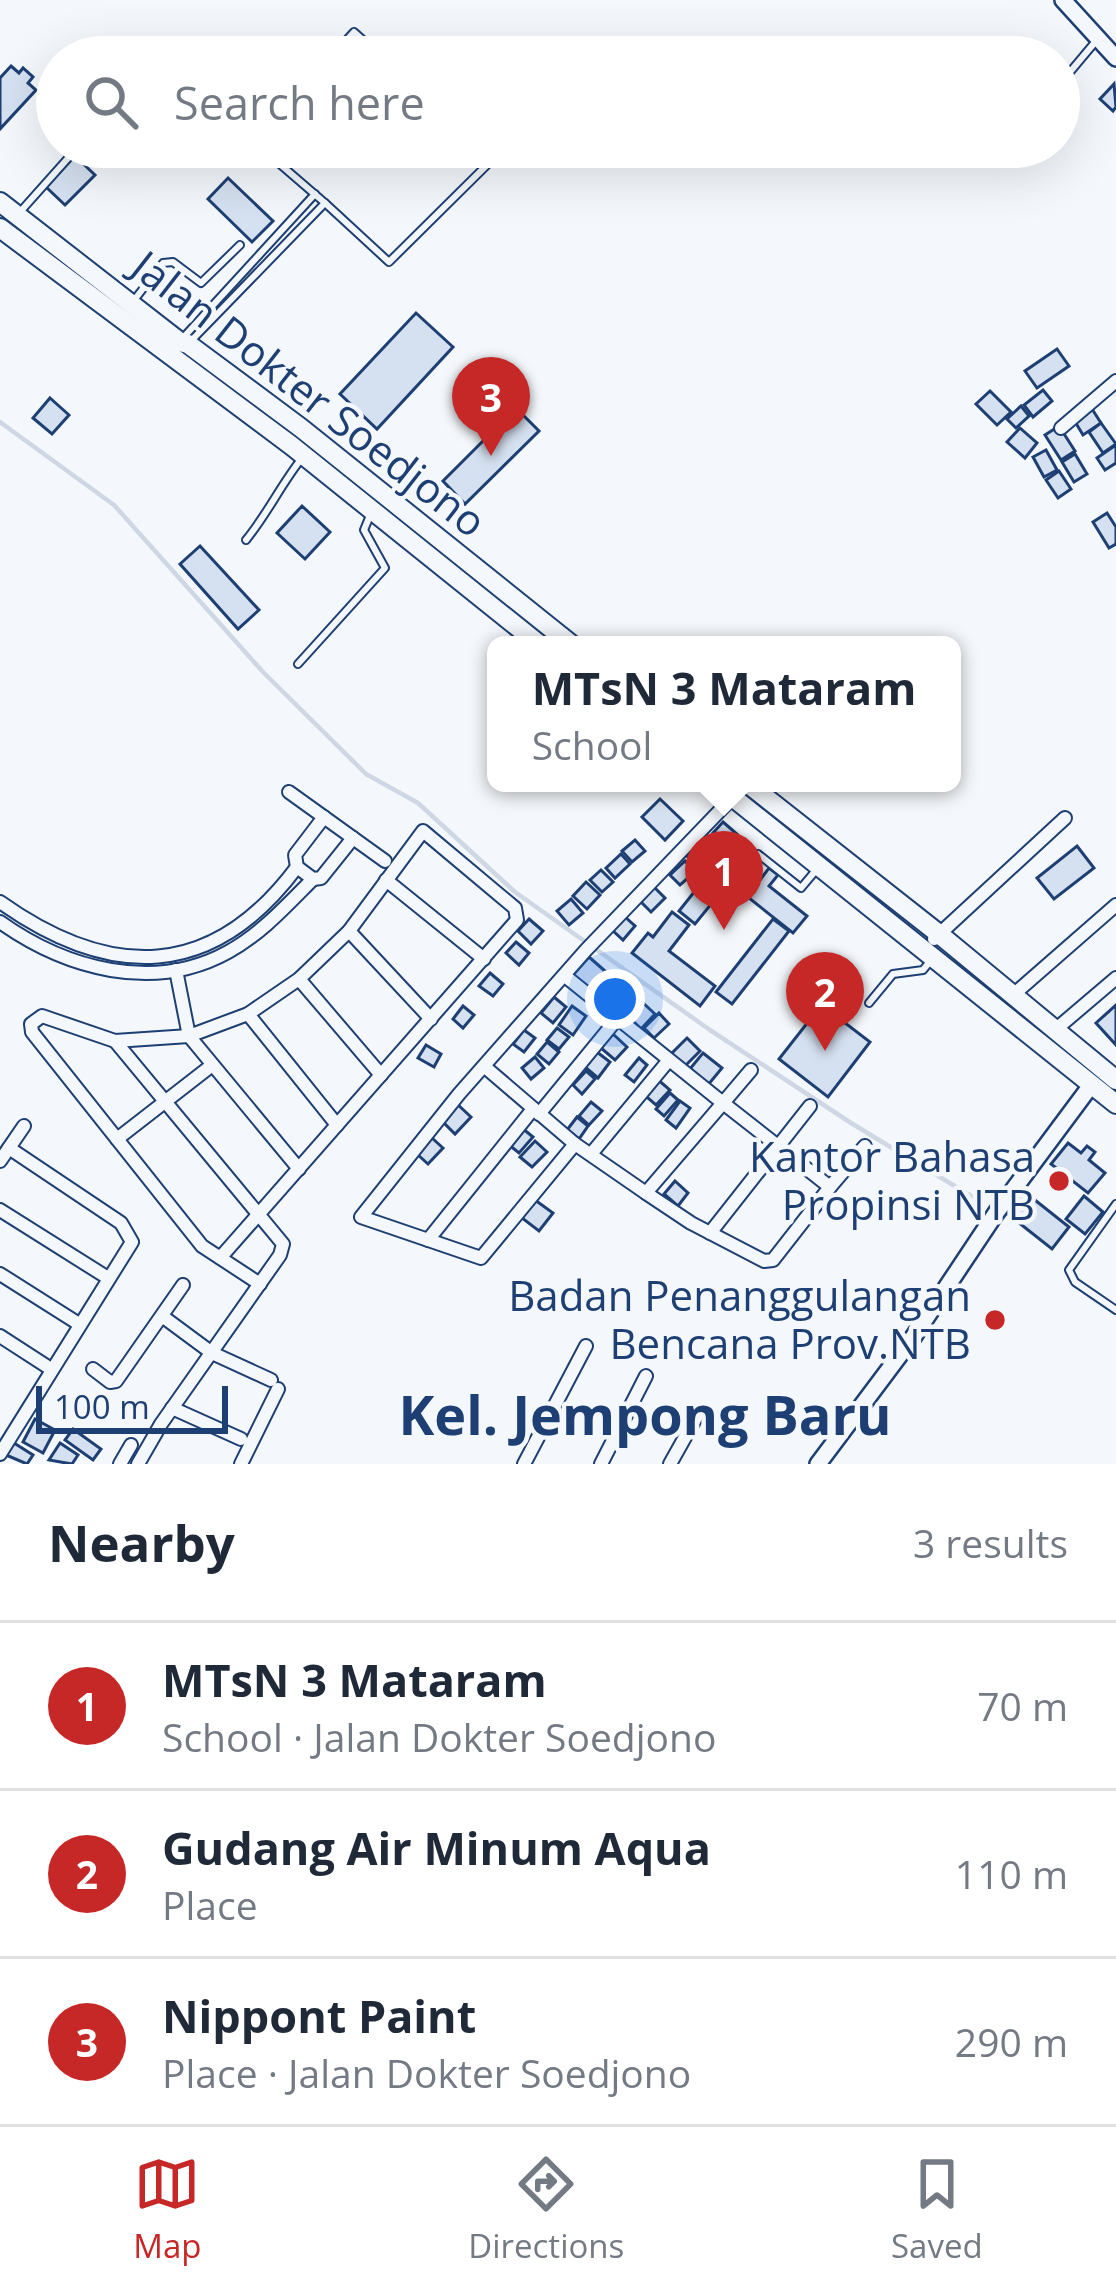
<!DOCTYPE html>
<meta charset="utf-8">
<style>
body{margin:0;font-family:"Open Sans",sans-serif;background:#f2f2f3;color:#1f2937}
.scale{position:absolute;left:36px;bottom:30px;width:192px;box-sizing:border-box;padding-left:12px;border:6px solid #1d3f73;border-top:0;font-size:33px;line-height:42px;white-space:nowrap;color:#1d3f73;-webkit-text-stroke:9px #f4f7fb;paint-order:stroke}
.you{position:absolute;left:615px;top:999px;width:42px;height:42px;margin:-30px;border:9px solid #fff;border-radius:50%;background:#1a73e8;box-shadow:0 0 0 18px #1a73e833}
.badge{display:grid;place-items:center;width:78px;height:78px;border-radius:50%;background:#c62828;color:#fff;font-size:39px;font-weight:700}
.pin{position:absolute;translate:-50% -99px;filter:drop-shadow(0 3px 6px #0008)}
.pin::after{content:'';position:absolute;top:63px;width:42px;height:36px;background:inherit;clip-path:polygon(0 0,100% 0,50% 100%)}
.popup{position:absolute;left:487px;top:636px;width:474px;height:156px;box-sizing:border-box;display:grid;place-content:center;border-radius:18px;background:#fff;filter:drop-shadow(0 3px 9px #0005);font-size:39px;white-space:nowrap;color:#747a83}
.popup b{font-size:45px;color:#1f2937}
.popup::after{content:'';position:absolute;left:50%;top:100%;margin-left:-24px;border:24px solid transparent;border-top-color:#fff}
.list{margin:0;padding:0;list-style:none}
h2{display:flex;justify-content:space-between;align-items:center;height:156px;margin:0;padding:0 48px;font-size:51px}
h2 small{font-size:39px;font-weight:400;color:#747a83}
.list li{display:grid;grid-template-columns:78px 1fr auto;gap:36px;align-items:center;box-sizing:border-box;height:168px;padding:0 48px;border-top:3px solid #e0e1e3}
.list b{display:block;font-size:45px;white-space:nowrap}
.list p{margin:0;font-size:39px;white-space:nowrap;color:#747a83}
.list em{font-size:39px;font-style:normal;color:#747a83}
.icon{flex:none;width:66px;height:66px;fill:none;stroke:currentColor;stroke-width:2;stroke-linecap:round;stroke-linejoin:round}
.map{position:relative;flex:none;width:1116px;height:1464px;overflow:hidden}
.search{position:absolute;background:#fff;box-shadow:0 12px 48px #0002;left:36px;right:36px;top:36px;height:132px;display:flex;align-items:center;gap:30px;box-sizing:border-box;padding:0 42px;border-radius:66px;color:#747a83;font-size:45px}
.sheet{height:660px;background:#fff}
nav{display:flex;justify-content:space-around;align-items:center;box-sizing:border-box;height:168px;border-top:3px solid #e0e1e3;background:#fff;font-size:33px;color:#747a83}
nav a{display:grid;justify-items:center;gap:6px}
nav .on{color:#c62828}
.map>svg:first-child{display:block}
</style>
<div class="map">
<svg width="1116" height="1464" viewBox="0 0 1116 1464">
<rect width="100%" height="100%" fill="#f4f7fb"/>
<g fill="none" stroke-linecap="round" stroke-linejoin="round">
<path stroke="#cfd7e4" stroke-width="4.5" d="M 0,422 L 114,505 L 264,673 L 366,774 L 418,803 L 515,892 L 710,1030 L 851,1123 L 976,1199"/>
</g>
<g fill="#d5e0f0" stroke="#1d3f73" stroke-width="3">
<path d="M 11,66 L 19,73 L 23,68 L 33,77 L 28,83 L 36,90 L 0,129 L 0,78 Z"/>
<path d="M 1114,84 L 1116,107 L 1113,111 L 1100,99 Z"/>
<path d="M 75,156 L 95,175 L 65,205 L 46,187 Z"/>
<path d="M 228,178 L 273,221 L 252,242 L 208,199 Z"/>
<path d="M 416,313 L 453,347 L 377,429 L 340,394 Z"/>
<path d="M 1057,349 L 1069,366 L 1037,388 L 1025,371 Z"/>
<path d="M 1043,390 L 1052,401 L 1033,417 L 1024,405 Z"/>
<path d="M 990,391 L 1011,412 L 997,425 L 976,404 Z"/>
<path d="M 50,398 L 69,415 L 52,434 L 33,418 Z"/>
<path d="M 1021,406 L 1029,416 L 1016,428 L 1007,419 Z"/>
<path d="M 516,408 L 539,431 L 465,504 L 443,481 Z"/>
<path d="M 1092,409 L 1101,423 L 1083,435 L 1074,420 Z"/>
<path d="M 1101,423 L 1116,444 L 1103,453 L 1089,432 Z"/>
<path d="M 1059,426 L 1075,451 L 1061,460 L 1045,435 Z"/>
<path d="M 1020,428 L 1037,443 L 1025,458 L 1007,442 Z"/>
<path d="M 1116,445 L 1116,463 L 1105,470 L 1097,458 Z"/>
<path d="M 1046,450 L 1057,470 L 1044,477 L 1033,457 Z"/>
<path d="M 1075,454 L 1087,474 L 1074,482 L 1062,462 Z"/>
<path d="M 1059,471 L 1071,489 L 1058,498 L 1046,480 Z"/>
<path d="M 302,506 L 330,532 L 305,559 L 277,533 Z"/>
<path d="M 1107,513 L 1116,527 L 1116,544 L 1109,548 L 1093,522 Z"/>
<path d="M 200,546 L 259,610 L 238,629 L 180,564 Z"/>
<path d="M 660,799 L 683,821 L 665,840 L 642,817 Z"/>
<path d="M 723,822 L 737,834 L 726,845 L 713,833 Z"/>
<path d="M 707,839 L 721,855 L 700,872 L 687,856 Z"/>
<path d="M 635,840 L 645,851 L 632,862 L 622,851 Z"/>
<path d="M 1077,846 L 1094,868 L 1054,899 L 1037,878 Z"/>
<path d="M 726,852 L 760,880 L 769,868 L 778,875 L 769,886 L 807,916 L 793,933 L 729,882 L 695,924 L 679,911 Z"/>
<path d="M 621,854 L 630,864 L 615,878 L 606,868 Z"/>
<path d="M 685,861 L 695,872 L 680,885 L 670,875 Z"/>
<path d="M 601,870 L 613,882 L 602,892 L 590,880 Z"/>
<path d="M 586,882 L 600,895 L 587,909 L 573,896 Z"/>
<path d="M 654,887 L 665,898 L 651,912 L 640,901 Z"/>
<path d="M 571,899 L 583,913 L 569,925 L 557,911 Z"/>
<path d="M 672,912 L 689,925 L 669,951 L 715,986 L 700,1006 L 632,953 L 648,933 L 653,937 Z"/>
<path d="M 624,916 L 635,926 L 623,940 L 611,929 Z"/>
<path d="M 529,919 L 543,931 L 531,944 L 518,931 Z"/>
<path d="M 773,919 L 789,931 L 732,1004 L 716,992 Z"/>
<path d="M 516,942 L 529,953 L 519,965 L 506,953 Z"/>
<path d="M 589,957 L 605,971 L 589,989 L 573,975 Z"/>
<path d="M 490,973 L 503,984 L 493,996 L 479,986 Z"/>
<path d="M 612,976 L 625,988 L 609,1005 L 596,993 Z"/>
<path d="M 830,994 L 844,1005 L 836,1016 L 870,1042 L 828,1097 L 779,1059 Z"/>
<path d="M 554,997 L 566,1007 L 553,1023 L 541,1013 Z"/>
<path d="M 641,1001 L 655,1014 L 641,1029 L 627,1015 Z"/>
<path d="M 1116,1005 L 1116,1045 L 1096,1023 Z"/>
<path d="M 463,1006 L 474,1015 L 463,1028 L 453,1019 Z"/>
<path d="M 572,1006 L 586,1016 L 573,1035 L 559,1025 Z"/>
<path d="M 659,1013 L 669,1024 L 654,1038 L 644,1028 Z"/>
<path d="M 557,1028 L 569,1037 L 559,1049 L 547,1040 Z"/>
<path d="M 524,1030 L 535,1038 L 524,1052 L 513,1044 Z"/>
<path d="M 613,1034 L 627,1047 L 615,1060 L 601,1048 Z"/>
<path d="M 687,1038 L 700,1051 L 684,1067 L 671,1054 Z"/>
<path d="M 547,1042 L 559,1052 L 549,1064 L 537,1054 Z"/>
<path d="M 426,1045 L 441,1054 L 434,1067 L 418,1058 Z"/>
<path d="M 597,1052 L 610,1062 L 598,1078 L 585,1067 Z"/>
<path d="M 703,1053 L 722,1068 L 708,1085 L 689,1070 Z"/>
<path d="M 535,1057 L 544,1068 L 531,1079 L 522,1068 Z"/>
<path d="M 639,1058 L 647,1065 L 634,1082 L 625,1075 Z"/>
<path d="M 586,1071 L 595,1079 L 582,1094 L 573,1085 Z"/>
<path d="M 656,1078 L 670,1090 L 656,1105 L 642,1093 Z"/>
<path d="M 670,1093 L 678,1100 L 664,1116 L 656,1109 Z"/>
<path d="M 680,1101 L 690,1108 L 676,1128 L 666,1120 Z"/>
<path d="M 591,1102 L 602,1111 L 589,1125 L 579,1116 Z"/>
<path d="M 456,1103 L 471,1117 L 455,1134 L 440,1119 Z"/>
<path d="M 577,1117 L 588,1126 L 579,1139 L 567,1130 Z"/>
<path d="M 522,1128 L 533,1137 L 519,1153 L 508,1144 Z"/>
<path d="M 432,1138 L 443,1148 L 428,1164 L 417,1154 Z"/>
<path d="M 535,1141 L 547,1152 L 532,1167 L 520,1157 Z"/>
<path d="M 1068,1143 L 1081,1153 L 1087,1146 L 1095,1152 L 1089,1160 L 1105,1173 L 1088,1193 L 1051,1164 Z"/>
<path d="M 675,1181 L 688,1193 L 678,1206 L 664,1194 Z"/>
<path d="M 1021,1189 L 1069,1227 L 1052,1249 L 1004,1211 Z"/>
<path d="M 1084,1196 L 1103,1212 L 1085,1234 L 1066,1219 Z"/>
<path d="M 535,1200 L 553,1213 L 539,1231 L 522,1218 Z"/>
<path d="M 35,1419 L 55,1430 L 43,1453 L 23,1442 Z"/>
<path d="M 73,1429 L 101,1449 L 93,1460 L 65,1440 Z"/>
<path d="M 14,1443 L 33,1455 L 27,1464 L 6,1455 Z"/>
<path d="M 60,1443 L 78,1455 L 72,1464 L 49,1460 Z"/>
</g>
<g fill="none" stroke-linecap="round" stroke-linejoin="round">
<g stroke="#1d3f73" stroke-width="10">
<g id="service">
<path d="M 331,57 L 354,32 L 382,57"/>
<path d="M 1070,72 L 1096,41"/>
<path d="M 260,147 L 325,203"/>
<path d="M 20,212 L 78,147"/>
<path d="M 135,299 L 163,263 L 173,262 L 201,283 L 240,245"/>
<path d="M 182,339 L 315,194"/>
<path d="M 189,343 L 325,203 L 389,262 L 493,159 L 480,147"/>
<path d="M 246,540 C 268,513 280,486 302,458"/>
<path d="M 298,664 L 385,568 L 364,530 L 371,513"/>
<path d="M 758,854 L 801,888 L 817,869"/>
<path d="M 869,1003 L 893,974 L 923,970 L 932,959"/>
<path d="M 1116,1204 L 1069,1270 L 1075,1282 L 1116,1310"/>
</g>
</g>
<g stroke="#1d3f73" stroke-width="16">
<g id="minor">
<path d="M 1061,428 L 1116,381"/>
<path d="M 289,792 L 385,861"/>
<path d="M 324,817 L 295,855 L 297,867 L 313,879 L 321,878 L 353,838"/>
<path d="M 386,880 L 484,959"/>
<path d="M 0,902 C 110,980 212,981 297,867"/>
<path d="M 0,922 C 66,969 154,993 228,952 C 261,934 287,905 313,879"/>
<path d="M 349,931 L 431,1019"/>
<path d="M 934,939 L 1065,818"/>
<path d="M 176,970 L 189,1036 L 299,1169"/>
<path d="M 299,979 L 381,1075"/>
<path d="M 1013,995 L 1116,905"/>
<path d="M 248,1014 L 337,1125"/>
<path d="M 1055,1030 L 1116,978"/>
<path d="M 115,1041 L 283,1244 L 280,1255 L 161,1424 L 138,1464"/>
<path d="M 485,1067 L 575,1144 L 646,1193 L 651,1187 L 723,1103 L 565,976"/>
<path d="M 539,1114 L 617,1019"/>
<path d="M 117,1139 L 211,1066"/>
<path d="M 575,1144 L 481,1258 L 361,1217 L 459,1094 L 586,950 L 733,797"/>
<path d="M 591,1154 L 669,1060"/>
<path d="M 0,1161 L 24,1126"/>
<path d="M 830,1187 L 865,1146"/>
<path d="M 646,1193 L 691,1223 L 764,1261 L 773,1260 L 830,1187 L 723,1103 L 751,1070"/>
<path d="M 0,1210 L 108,1278"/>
<path d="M 710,1233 L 810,1106"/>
<path d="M 428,1240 L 533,1109"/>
<path d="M 220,1258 L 517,920 L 515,908 L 423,831 L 349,931 L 299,979 L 248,1014 L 189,1036 L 115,1041 L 42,1016 L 31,1024 L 32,1032 L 202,1246 L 260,1284"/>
<path d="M 0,1274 L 79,1324"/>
<path d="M 162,1316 L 212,1353 L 271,1380"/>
<path d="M 0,1336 L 51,1369"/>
<path d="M 93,1369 L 110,1382 L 116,1381 L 183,1285"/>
<path d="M 172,1408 L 241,1439"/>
<path d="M 0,1454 L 132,1242 L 121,1223 L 9,1148"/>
<path d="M 120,1464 L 131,1445"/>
<path d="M 241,1464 L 278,1389"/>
<path d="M 524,1464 L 586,1346"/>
<path d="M 601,1464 L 646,1376"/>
<path d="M 670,1464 L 698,1414"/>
</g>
</g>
<g stroke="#1d3f73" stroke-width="20">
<g id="tertiary">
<path d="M 1063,0 L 1116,58"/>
<path d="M 818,1464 L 914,1336 L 996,1213 L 1092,1084"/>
</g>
</g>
<g stroke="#1d3f73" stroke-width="22">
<g id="trunk">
<path d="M 0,202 L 180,342 L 188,344 L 301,428 L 572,645"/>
<path d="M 0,228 L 292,446 L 540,645"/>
<path d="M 715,783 L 1116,1104"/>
<path d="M 747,783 L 939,934 L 1116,1080"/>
</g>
</g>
<use href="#service" stroke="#f4f7fb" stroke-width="6"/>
<use href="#minor" stroke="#f4f7fb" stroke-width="12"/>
<use href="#tertiary" stroke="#f4f7fb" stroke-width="15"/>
<use href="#trunk" stroke="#f4f7fb" stroke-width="18"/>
</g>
<g fill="#c62828" stroke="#f4f7fb" stroke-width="4.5">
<circle cx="1059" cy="1181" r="12"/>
<circle cx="995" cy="1320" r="12"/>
</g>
<g text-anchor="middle" stroke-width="9" stroke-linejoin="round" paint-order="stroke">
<g font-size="42" fill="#1d3f73" stroke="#f4f7fb">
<text transform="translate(309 394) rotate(38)" y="15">Jalan Dokter Soedjono</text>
</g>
<g font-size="42" fill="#1d3f73" stroke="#f4f7fb" text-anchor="end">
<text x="1035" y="1172">Kantor Bahasa<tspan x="1035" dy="48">Propinsi NTB</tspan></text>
<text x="971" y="1311">Badan Penanggulangan<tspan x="971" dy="48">Bencana Prov.NTB</tspan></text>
</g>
<g font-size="54" font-weight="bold" fill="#1d3f73" stroke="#f4f7fb">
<text x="645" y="1435">Kel. Jempong Baru</text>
</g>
</g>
</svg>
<div class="scale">100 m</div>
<div class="you"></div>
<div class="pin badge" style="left:724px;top:930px">1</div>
<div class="popup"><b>MTsN 3 Mataram</b>School</div>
<div class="pin badge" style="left:825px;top:1051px">2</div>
<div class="pin badge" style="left:491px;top:456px">3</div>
<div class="search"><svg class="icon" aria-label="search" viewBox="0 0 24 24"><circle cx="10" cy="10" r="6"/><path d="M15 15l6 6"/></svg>Search here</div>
</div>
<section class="sheet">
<h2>Nearby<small>3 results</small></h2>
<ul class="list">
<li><span class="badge">1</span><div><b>MTsN 3 Mataram</b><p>School · Jalan Dokter Soedjono</p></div><em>70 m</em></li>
<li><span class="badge">2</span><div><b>Gudang Air Minum Aqua</b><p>Place</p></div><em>110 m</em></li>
<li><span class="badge">3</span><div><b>Nippont Paint</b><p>Place · Jalan Dokter Soedjono</p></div><em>290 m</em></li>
</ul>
</section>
<nav>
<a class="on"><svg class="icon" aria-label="map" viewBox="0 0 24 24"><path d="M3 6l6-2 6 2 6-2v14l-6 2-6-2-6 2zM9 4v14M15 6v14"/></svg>Map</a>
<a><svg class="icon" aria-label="directions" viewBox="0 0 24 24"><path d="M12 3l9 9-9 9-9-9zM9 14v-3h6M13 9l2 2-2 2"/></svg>Directions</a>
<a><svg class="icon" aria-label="saved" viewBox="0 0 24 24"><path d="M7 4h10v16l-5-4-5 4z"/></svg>Saved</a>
</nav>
